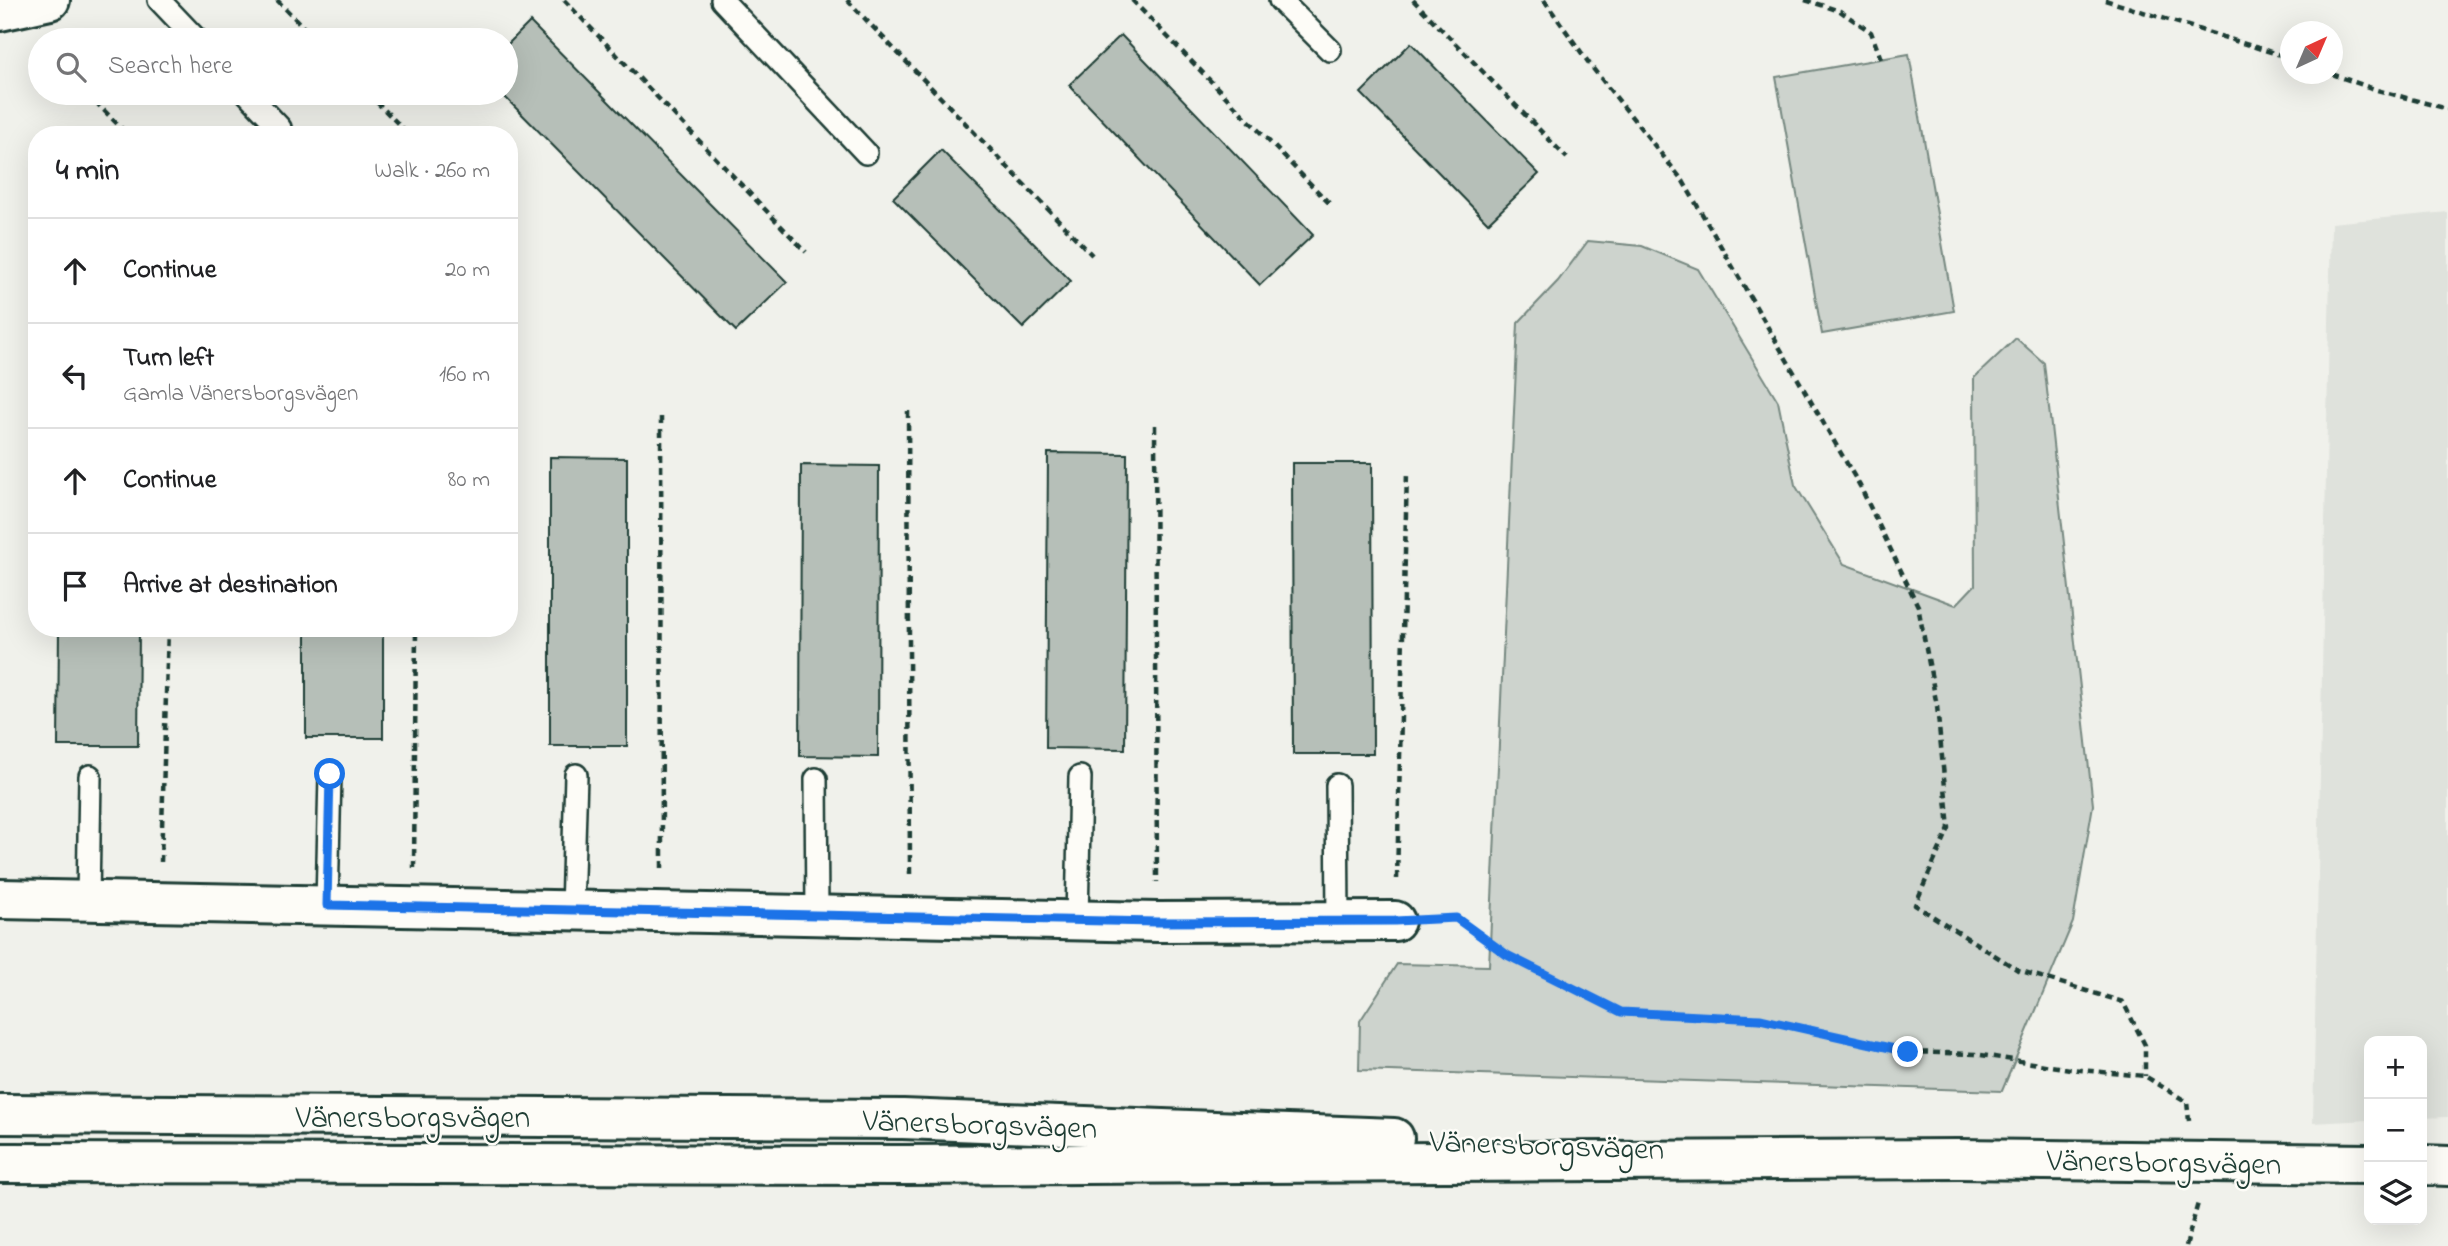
<!DOCTYPE html>
<meta charset="utf-8">
<style>
body{margin:0;font-family:"Indie Flower",sans-serif;background:#f2f2f2;color:#202124}
.controls{position:absolute;right:21px;bottom:21px;display:grid;overflow:hidden;border-radius:14px;box-shadow:0 7px 28px #0002}
.controls button{width:63px;height:63px;display:grid;place-items:center;padding:0;border:0;border-bottom:2px solid #e0e0e0;background:#fff;color:#202124;font:35px sans-serif}
.compass{position:absolute;left:2280px;top:21px;width:63px;height:63px;border-radius:50%;background:#fff;box-shadow:0 7px 28px #0002;rotate:44deg}
.stop{position:absolute;width:21px;height:21px;margin:-16px;border:5px solid #1a73e8;border-radius:50%;background:#fff}
.stop.end{background:#1a73e8;border-color:#fff;box-shadow:0 2px 7px #0008}
.list{margin:0;padding:0;list-style:none}
h2{display:flex;justify-content:space-between;align-items:center;height:91px;margin:0;padding:0 28px;font-size:30px}
h2 small{font-size:23px;font-weight:400;color:#757577}
.list li{display:grid;grid-template-columns:46px 1fr auto;gap:21px;align-items:center;box-sizing:border-box;height:105px;padding:0 28px;border-top:2px solid #e0e0e0}
.list b{display:block;font-size:26px;white-space:nowrap}
.list p{margin:0;font-size:23px;white-space:nowrap;color:#757577}
.list em{font-size:23px;font-style:normal;color:#757577}
.icon{flex:none;width:38px;height:38px;fill:none;stroke:currentColor;stroke-width:2;stroke-linecap:round;stroke-linejoin:round}
.map{position:relative;flex:none;width:2448px;height:1246px;overflow:hidden}
.search{position:absolute;background:#fff;box-shadow:0 7px 28px #0002;left:28px;top:28px;width:490px;height:77px;display:flex;align-items:center;gap:18px;box-sizing:border-box;padding:0 24px;border-radius:38px;color:#757577;font-size:26px}
.panel{position:absolute;background:#fff;box-shadow:0 7px 28px #0002;left:28px;top:126px;width:490px;height:511px;border-radius:28px}
.map>svg:first-child{display:block}
</style>
<div class="map">
<svg width="2448" height="1246" viewBox="0 0 2448 1246">
<rect width="100%" height="100%" fill="#f0f1eb"/>
<filter id="ink" filterUnits="userSpaceOnUse"><feTurbulence type="fractalNoise" baseFrequency=".0143" numOctaves="2"/><feDisplacementMap in="SourceGraphic" scale="14" xChannelSelector="R" yChannelSelector="G"/><feConvolveMatrix kernelMatrix="1 2 1 2 8 2 1 2 1" color-interpolation-filters="sRGB"/></filter>
<g filter="url(#ink)">
<path fill="#dfe2dc" d="M 2448,212 L 2448,1117 L 2422,1118 L 2422,1041 L 2369,1041 L 2369,1120 L 2313,1123 L 2331,223 Z"/>
<g fill="#cdd3cd" stroke="#768880" stroke-width="2">
<path d="M 1909,54 L 1954,311 L 1822,334 L 1776,77 Z"/>
<path d="M 1588,241 L 1642,246 L 1698,269 L 1778,401 L 1795,485 L 1844,564 L 1956,605 L 1975,585 L 1974,378 L 2016,338 L 2044,363 L 2093,805 L 2073,922 L 2002,1091 L 1359,1070 L 1360,1021 L 1397,964 L 1489,966 L 1518,323 L 1558,281 Z"/>
</g>
<g fill="#b6bfb8" stroke="#1f3d34" stroke-width="2">
<path d="M 530,22 L 787,282 L 736,331 L 501,93 L 506,93 L 506,46 Z"/>
<path d="M 1121,35 L 1313,235 L 1260,285 L 1069,85 Z"/>
<path d="M 1411,43 L 1539,174 L 1488,223 L 1361,93 Z"/>
<path d="M 941,150 L 1071,281 L 1023,328 L 893,198 Z"/>
<path d="M 1048,453 L 1127,454 L 1125,749 L 1046,748 Z"/>
<path d="M 550,457 L 627,458 L 627,746 L 550,746 Z"/>
<path d="M 1292,463 L 1372,463 L 1373,754 L 1293,754 Z"/>
<path d="M 801,465 L 879,466 L 878,757 L 800,756 Z"/>
<path d="M 59,628 L 139,628 L 138,746 L 58,746 Z"/>
<rect x="306" y="628" width="77" height="110"/>
</g>
<g fill="none" stroke-linecap="round" stroke-linejoin="round">
<g stroke="#1f3d34" stroke-width="26">
<g id="service">
<path d="M 159,0 L 197,40"/>
<path d="M 722,0 L 866,153"/>
<path d="M 1280,0 L 1330,50"/>
<path d="M 247,93 L 280,128"/>
<path d="M 816,779 L 817,915"/>
<path d="M 1337,785 L 1338,922"/>
<path d="M 88,900 L 90,776"/>
<path d="M 327,905 L 330,774"/>
<path d="M 572,910 L 576,775"/>
<path d="M 1077,920 L 1080,777"/>
</g>
</g>
<g stroke="#1f3d34" stroke-width="44">
<g id="minor">
<path d="M 0,11 L 50,0"/>
<path d="M 0,899 L 1157,922 L 1395,921"/>
</g>
</g>
<g stroke="#1f3d34" stroke-width="44">
<g id="secondary">
<path d="M 0,1114 L 903,1119 L 1394,1138"/>
<path d="M 0,1163 L 906,1165 L 1959,1159 L 2369,1164"/>
<path d="M 2422,1165 L 2448,1166"/>
</g>
</g>
<g stroke="#1f3d34" stroke-width="4.5" stroke-dasharray="7 5" stroke-linecap="butt">
<path d="M 277,0 L 316,40"/>
<path d="M 564,0 L 806,252"/>
<path d="M 847,0 L 1092,255"/>
<path d="M 1132,0 L 1329,203"/>
<path d="M 1413,0 L 1567,158"/>
<path d="M 1544,0 L 1591,66 L 1683,181 L 1860,486 L 1918,606 L 1937,706 L 1949,828 L 1915,905 L 2018,970 L 2123,1002 L 2145,1045 L 2145,1076"/>
<path d="M 1805,0 L 1840,11 L 1871,32 L 1881,59"/>
<path d="M 2105,0 L 2290,58"/>
<path d="M 2332,74 L 2377,90 L 2448,109"/>
<path d="M 87,93 L 128,135"/>
<path d="M 368,93 L 409,135"/>
<path d="M 908,411 L 910,874"/>
<path d="M 661,417 L 662,869"/>
<path d="M 1155,425 L 1157,882"/>
<path d="M 161,862 L 168,628"/>
<path d="M 414,868 L 416,628"/>
<path d="M 1397,879 L 1407,472"/>
<path d="M 1435,919 L 1456,917 L 1507,955 L 1621,1012 L 1760,1019 L 1908,1052 L 1975,1054 L 2070,1069 L 2145,1076 L 2187,1102 L 2189,1121"/>
<path d="M 2186,1246 L 2198,1203"/>
</g>
<use href="#service" stroke="#fdfcf7" stroke-width="21"/>
<use href="#minor" stroke="#fdfcf7" stroke-width="38"/>
<use href="#secondary" stroke="#fdfcf7" stroke-width="38"/>
</g>
</g>
<g fill="none" stroke-linecap="round" stroke-linejoin="round" filter="url(#ink)">
<path stroke="#1a73e8" stroke-width="9" d="M 330,774 L 327,905 L 1157,922 L 1395,921 L 1456,918 L 1507,955 L 1621,1012 L 1760,1019 L 1908,1052"/>
</g>
<g text-anchor="middle" stroke-width="5" stroke-linejoin="round" paint-order="stroke">
<g font-size="32" fill="#1f3d34" stroke="#fdfcf7">
<text x="413" y="1127">Vänersborgsvägen</text>
<text transform="translate(980 1123) rotate(2)" y="11">Vänersborgsvägen</text>
<text transform="translate(1547 1144) rotate(2)" y="11">Vänersborgsvägen</text>
<text transform="translate(2164 1161) rotate(1)" y="11">Vänersborgsvägen</text>
</g>
</g>
</svg>
<div class="controls">
<button>+</button>
<button>−</button>
<button><svg class="icon" aria-label="layers" viewBox="0 0 24 24"><path d="M12 4l9 5-9 5-9-5zM3 14l9 5 9-5"/></svg></button>
</div>
<svg class="compass" viewBox="-18 -18 36 36"><path d="M0-13l5 13h-10z" fill="#e53935"/><path d="M0 13l5-13h-10z" fill="#757577"/></svg>
<div class="stop" style="left:330px;top:774px"></div>
<div class="stop end" style="left:1908px;top:1052px"></div>
<div class="search"><svg class="icon" aria-label="search" viewBox="0 0 24 24"><circle cx="10" cy="10" r="6"/><path d="M15 15l6 6"/></svg>Search here</div>
<section class="panel">
<h2>4 min<small>Walk · 260 m</small></h2>
<ul class="list">
<li><svg class="icon" aria-label="ahead" viewBox="0 0 24 24"><path d="M12 20V5M6 11l6-6 6 6"/></svg><div><b>Continue</b></div><em>20 m</em></li>
<li><svg class="icon" aria-label="left" viewBox="0 0 24 24"><path d="M17 20v-9H6M10 6l-5 5 5 5"/></svg><div><b>Turn left</b><p>Gamla Vänersborgsvägen</p></div><em>160 m</em></li>
<li><svg class="icon" aria-label="ahead" viewBox="0 0 24 24"><path d="M12 20V5M6 11l6-6 6 6"/></svg><div><b>Continue</b></div><em>80 m</em></li>
<li><svg class="icon" aria-label="arrive" viewBox="0 0 24 24"><path d="M6 21V4h12l-3 4 3 4H6"/></svg><div><b>Arrive at destination</b></div></li>
</ul>
</section>
</div>
